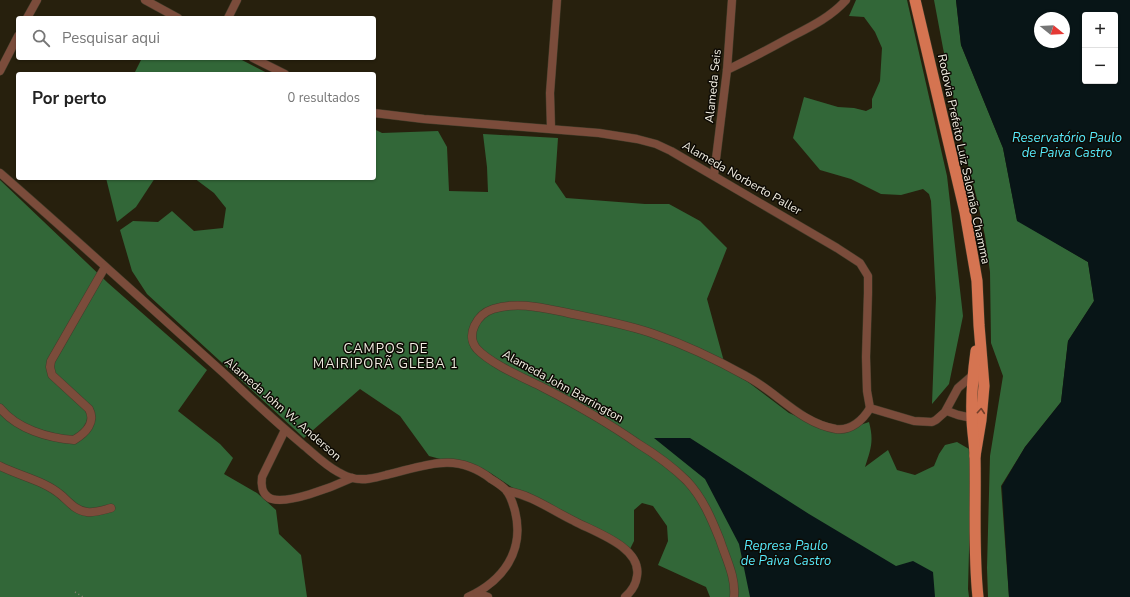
<!DOCTYPE html>
<html lang="pt">
<meta charset="utf-8">
<style>
body{margin:0;font-family:"Nunito Sans",sans-serif;background:#f6f6f6;color:#222}
.controls{position:absolute;right:12px;top:12px;display:grid;overflow:hidden;border-radius:4px;box-shadow:0 1px 3px #0004}
.controls button{width:36px;height:36px;display:grid;place-items:center;padding:0;border:0;border-bottom:1px solid #e0e0e0;background:#fff;color:#222;font:20px sans-serif}
.compass{position:absolute;left:1034px;top:12px;width:36px;height:36px;border-radius:50%;background:#fff;box-shadow:0 1px 3px #0004;rotate:108deg}
.list{margin:0;padding:0;list-style:none}
h2{display:flex;justify-content:space-between;align-items:center;height:52px;margin:0;padding:0 16px;font-size:17px}
h2 small{font-size:13px;font-weight:400;color:#767676}
.icon{flex:none;width:22px;height:22px;fill:none;stroke:currentColor;stroke-width:2;stroke-linecap:round;stroke-linejoin:round}
.map{position:relative;flex:none;width:1130px;height:597px;overflow:hidden}
.search{position:absolute;background:#fff;box-shadow:0 1px 3px #0004;left:16px;top:16px;width:360px;height:44px;display:flex;align-items:center;gap:10px;box-sizing:border-box;padding:0 14px;border-radius:4px;color:#767676;font-size:15px}
.panel{position:absolute;background:#fff;box-shadow:0 1px 3px #0004;left:16px;top:72px;width:360px;height:108px;border-radius:4px}
.map>svg:first-child{display:block}
</style>
<div class="map">
<svg width="1130" height="597" viewBox="0 0 1130 597">
<rect width="100%" height="100%" fill="#27200d"/>
<g fill="#326738">
<path d="M 856,0 L 907,0 L 947,176 L 963,316 L 949,384 L 932,404 L 936,298 L 931,201 L 929,194 L 923,189 L 901,195 L 881,194 L 851,179 L 820,170 L 793,138 L 804,97 L 838,107 L 854,108 L 866,111 L 872,108 L 872,99 L 880,81 L 882,48 L 875,32 L 864,17 L 849,16 Z"/>
<path d="M 934,0 L 956,0 L 961,45 L 1003,148 L 1017,220 L 1088,262 L 1094,301 L 1068,341 L 1061,402 L 1025,447 L 1001,486 L 1009,597 L 988,597 L 987,568 L 990,456 L 1003,376 L 991,343 L 990,272 L 985,236 L 977,199 L 966,157 L 943,48 Z"/>
<path d="M 142,58 L 238,58 L 269,74 L 134,74 Z"/>
<path d="M 374,129 L 382,133 L 438,131 L 447,147 L 449,191 L 488,192 L 487,167 L 483,134 L 558,138 L 555,182 L 566,198 L 645,204 L 669,204 L 700,221 L 727,248 L 707,299 L 726,369 L 748,382 L 789,413 L 836,433 L 869,422 C 874,441 871,449 865,467 L 888,450 L 897,470 L 915,475 L 934,466 L 939,454 L 945,445 L 957,442 L 969,449 L 971,474 L 968,589 L 969,597 L 710,597 L 706,587 L 658,565 L 668,541 L 667,526 L 653,506 L 642,503 L 634,510 L 634,541 L 630,549 L 513,488 L 489,472 L 429,456 L 400,416 L 360,389 L 304,438 L 147,294 L 132,271 L 120,230 L 133,221 L 158,222 L 172,211 L 194,231 L 223,228 L 226,208 L 214,193 L 194,178 L 374,178 Z"/>
<path d="M 106,178 L 155,178 L 136,207 L 117,222 Z"/>
<path d="M 0,180 L 108,283 L 207,370 L 178,411 L 220,444 L 233,458 L 224,474 L 257,493 L 276,510 L 279,534 L 301,555 L 307,597 L 0,597 Z"/>
</g>
<g fill="#081517" fill-rule="evenodd">
<path d="M 956,0 L 1130,0 L 1130,597 L 1009,597 L 1002,486 L 1025,447 L 1061,402 L 1068,341 L 1094,301 L 1088,262 L 1017,221 L 1003,148 L 961,45 ZM 1085,15 L 1115,15 L 1115,81 L 1085,81 ZM 1040,18 L 1064,18 L 1064,42 L 1040,42 Z"/>
<path d="M 654,438 L 690,438 L 809,514 L 896,566 L 913,561 L 933,572 L 935,597 L 750,597 L 739,544 L 705,479 Z"/>
</g>
<g fill="none" stroke-linecap="round" stroke-linejoin="round">
<g stroke="#443d2b" stroke-width="9">
<g id="minor">
<path d="M 145,0 L 178,18"/>
<path d="M 27,18 L 37,0"/>
<path d="M 228,18 L 237,0"/>
<path d="M 253,58 L 285,74"/>
<path d="M 727,70 C 748,60 767,50 787,39 C 808,28 830,18 846,0"/>
<path d="M 0,71 L 18,36"/>
<path d="M 374,113 L 424,119 L 599,133 L 637,139 L 656,144 L 671,151 L 837,248 L 860,263 L 868,276 L 868,293 L 866,357 L 867,391 L 870,408 L 914,421 L 932,422 L 936,420 L 945,412 L 958,388 L 973,375"/>
<path d="M 551,128 L 550,93 L 557,0"/>
<path d="M 0,173 C 77,240 152,309 228,377 C 252,400 276,422 302,444 C 313,453 325,465 338,472 C 342,474 347,477 352,478 C 363,481 375,478 386,475 C 425,466 455,451 491,479 C 496,482 502,486 506,490 C 511,496 513,504 515,511 C 525,551 503,581 468,597"/>
<path d="M 714,175 L 727,70 L 732,0"/>
<path d="M 0,408 C 17,429 48,438 74,440 C 86,433 96,422 89,409 L 52,375 L 50,367 L 51,361 L 105,267"/>
<path d="M 947,411 L 958,415 L 972,418"/>
<path d="M 285,430 L 262,477 C 261,484 262,493 268,497 C 282,508 337,485 352,478"/>
<path d="M 0,466 C 20,476 45,481 61,495 C 69,502 76,511 87,512 C 95,513 103,510 111,508"/>
<path d="M 507,491 C 532,495 551,510 574,521 C 594,532 642,547 637,576 C 636,585 632,591 625,597"/>
<path d="M 477,593 L 488,597"/>
<path d="M 734,597 C 736,577 726,559 720,540 C 712,520 703,498 687,481 C 672,466 655,454 637,443 C 607,422 575,404 542,387 C 524,378 491,364 477,349 C 465,335 477,314 493,309 C 518,301 543,308 568,313 C 596,319 626,324 654,334 C 683,344 719,361 746,376 C 777,392 800,423 836,429 C 851,431 863,420 870,408"/>
</g>
</g>
<g stroke="#443d2b" stroke-width="12">
<g id="major">
<path d="M 915,0 L 965,212 L 977,281 L 979,325 L 984,386 L 981,420 L 975,456"/>
<path d="M 976,351 C 973,373 971,396 972,418 C 972,431 975,444 975,457 C 976,504 973,551 978,597"/>
</g>
</g>
<path stroke="#868070" stroke-width="1.5" stroke-dasharray="1 3" stroke-linecap="butt" d="M 75,592 L 83,597"/>
<use href="#minor" stroke="#7b4c3b" stroke-width="8"/>
<use href="#major" stroke="#d57451" stroke-width="11"/>
</g>
<defs><path id="oneway-chevron" d="M-2-3.5L2.5 0L-2 3.5" fill="none" stroke-width="1.6" stroke-linecap="round" stroke-linejoin="round"/></defs>
<use stroke="#713f2a" href="#oneway-chevron" transform="translate(981 411) rotate(-85)"/>
<g text-anchor="middle" stroke-width="3" stroke-linejoin="round" paint-order="stroke">
<g font-size="12" fill="#f4f0e4" stroke="#0d0a04">
<text transform="translate(713 86) rotate(-84)" y="4">Alameda Seis</text>
<text transform="translate(964 159) rotate(78)" y="4">Rodovia Prefeito Luiz Salomão Chamma</text>
<text transform="translate(742 178) rotate(30)" y="4">Alameda Norberto Paller</text>
<text transform="translate(563 386) rotate(29)" y="4">Alameda John Barrington</text>
<text transform="translate(283 409) rotate(41)" y="4">Alameda John W. Anderson</text>
</g>
<g font-size="13" font-style="italic" fill="#57e9fa" stroke="#0d0a04">
<text x="1067" y="142">Reservatório Paulo<tspan x="1067" dy="15">de Paiva Castro</tspan></text>
<text x="786" y="550">Represa Paulo<tspan x="786" dy="15">de Paiva Castro</tspan></text>
</g>
<g font-size="13" letter-spacing="1" fill="#f4f0e4" stroke="#0d0a04">
<text x="386" y="353">CAMPOS DE<tspan x="386" dy="15">MAIRIPORÃ GLEBA 1</tspan></text>
</g>
</g>
</svg>
<div class="controls">
<button>+</button>
<button>−</button>
</div>
<svg class="compass" viewBox="-18 -18 36 36"><path d="M0-13l5 13h-10z" fill="#e53935"/><path d="M0 13l5-13h-10z" fill="#767676"/></svg>
<div class="search"><svg class="icon" aria-label="search" viewBox="0 0 24 24"><circle cx="10" cy="10" r="6"/><path d="M15 15l6 6"/></svg>Pesquisar aqui</div>
<section class="panel">
<h2>Por perto<small>0 resultados</small></h2>
<ul class="list">
</ul>
</section>
</div>
